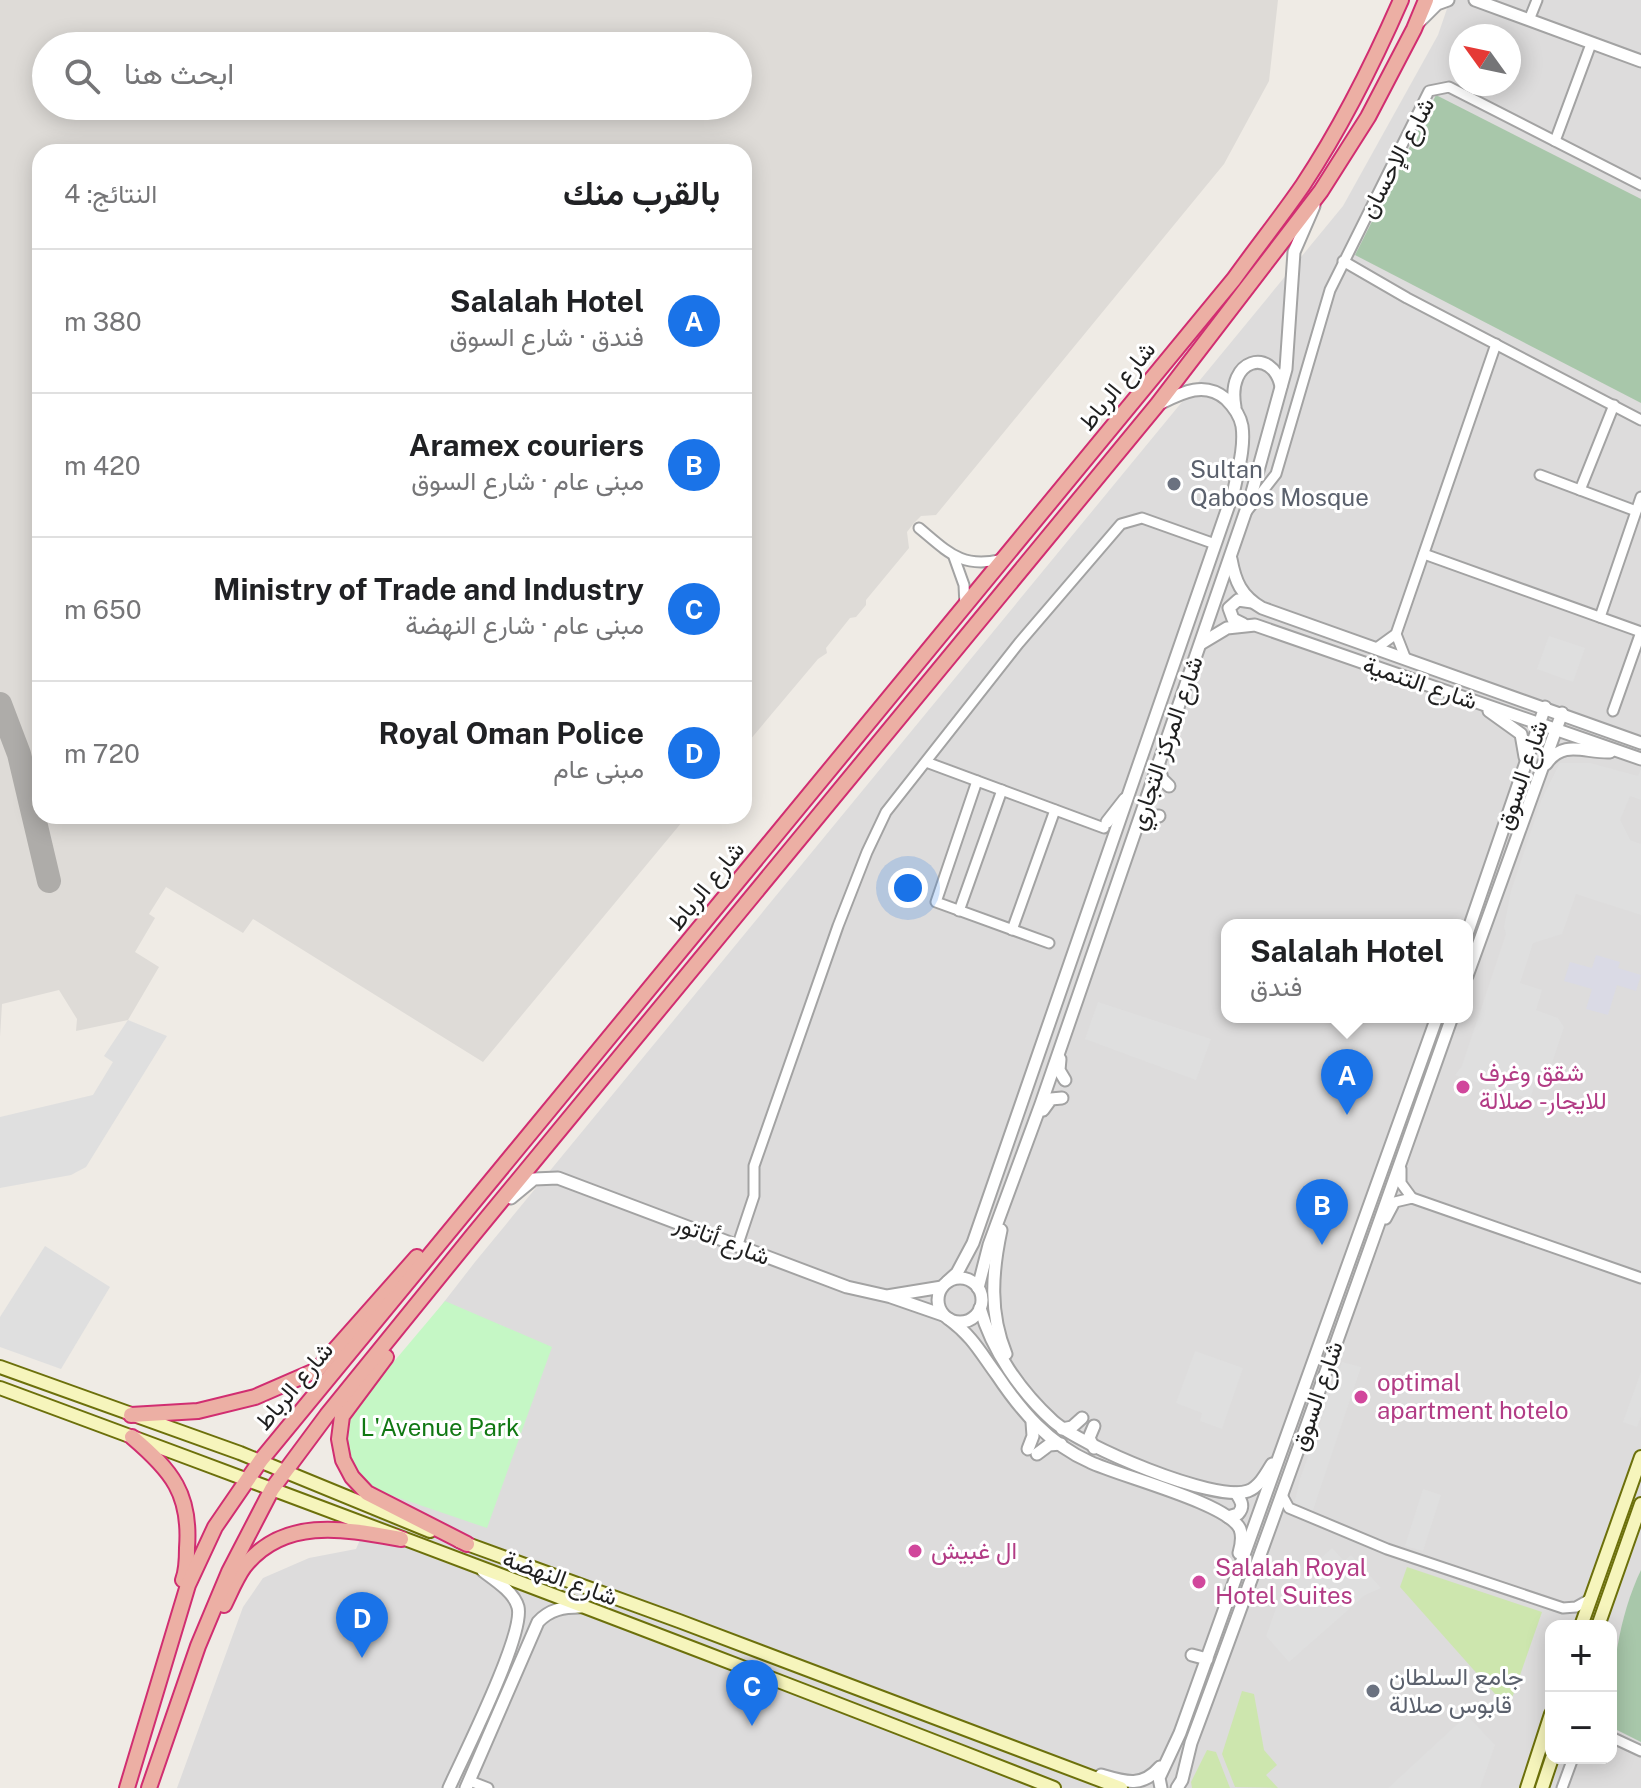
<!DOCTYPE html>
<html lang="ar">
<meta charset="utf-8">
<style>
body{margin:0;font-family:"Public Sans",Vazirmatn,sans-serif;background:#f2f2f2;color:#202124;direction:rtl}
.controls{position:absolute;right:24px;bottom:24px;display:grid;overflow:hidden;border-radius:16px;box-shadow:0 4px 20px #0003}
.controls button{width:72px;height:72px;display:grid;place-items:center;padding:0;border:0;border-bottom:2px solid #e0e0e0;background:#fff;color:#202124;font:40px sans-serif}
.compass{position:absolute;left:1449px;top:24px;width:72px;height:72px;border-radius:50%;background:#fff;box-shadow:0 4px 20px #0003;rotate:303deg}
.you{position:absolute;left:908px;top:888px;width:28px;height:28px;margin:-20px;border:6px solid #fff;border-radius:50%;background:#1a73e8;box-shadow:0 0 0 12px #1a73e833}
.badge{display:grid;place-items:center;width:52px;height:52px;border-radius:50%;background:#1a73e8;color:#fff;font-size:26px;font-weight:700}
.pin{position:absolute;translate:-50% -66px;filter:drop-shadow(0 2px 4px #0008)}
.pin::after{content:'';position:absolute;top:42px;width:28px;height:24px;background:inherit;clip-path:polygon(0 0,100% 0,50% 100%)}
.popup{position:absolute;left:1221px;top:919px;width:252px;height:104px;box-sizing:border-box;display:grid;place-content:center;border-radius:16px;background:#fff;filter:drop-shadow(0 2px 6px #0005);font-size:26px;white-space:nowrap;color:#757577}
.popup b{font-size:30px;color:#202124}
.popup::after{content:'';position:absolute;left:50%;top:100%;margin-left:-16px;border:16px solid transparent;border-top-color:#fff}
.list{margin:0;padding:0;list-style:none}
h2{display:flex;justify-content:space-between;align-items:center;height:104px;margin:0;padding:0 32px;font-size:34px}
h2 small{font-size:26px;font-weight:400;color:#757577}
.list li{display:grid;grid-template-columns:52px 1fr auto;gap:24px;align-items:center;box-sizing:border-box;height:144px;padding:0 32px;border-top:2px solid #e0e0e0}
.list b{display:block;font-size:30px;white-space:nowrap}
.list p{margin:0;font-size:26px;white-space:nowrap;color:#757577}
.list em{font-size:26px;font-style:normal;color:#757577}
.icon{flex:none;width:44px;height:44px;fill:none;stroke:currentColor;stroke-width:2;stroke-linecap:round;stroke-linejoin:round}
.map{position:relative;flex:none;width:1641px;height:1788px;overflow:hidden;direction:ltr}
.search{position:absolute;background:#fff;box-shadow:0 4px 20px #0003;left:32px;top:32px;width:720px;height:88px;display:flex;align-items:center;gap:20px;box-sizing:border-box;padding:0 28px;border-radius:44px;color:#757577;font-size:30px}
.panel{position:absolute;background:#fff;box-shadow:0 4px 20px #0003;left:32px;top:144px;width:720px;height:680px;border-radius:24px;direction:rtl}
.map>svg:first-child{display:block}
</style>
<div class="map">
<svg width="1641" height="1788" viewBox="0 0 1641 1788">
<rect width="100%" height="100%" fill="#efebe5"/>
<path fill="#dddcdc" fill-rule="evenodd" d="M 1450,0 L 1641,0 L 1641,1788 L 177,1788 L 243,1607 L 263,1578 L 309,1558 L 356,1549 L 383,1488 L 358,1413 L 475,1262 L 1343,206 L 1438,35 ZM 1461,36 L 1509,36 L 1509,84 L 1461,84 ZM 1227,925 L 1467,925 L 1467,1017 L 1227,1017 ZM 1551,1626 L 1611,1626 L 1611,1758 L 1551,1758 Z"/>
<path fill="#dedbd7" fill-rule="evenodd" d="M 0,0 L 1278,0 L 1269,81 L 1224,164 L 936,515 L 921,516 L 914,523 L 907,532 L 909,548 L 866,600 L 866,605 L 856,617 L 850,618 L 826,648 L 827,653 L 818,659 L 744,747 L 744,152 L 40,152 L 40,816 L 687,816 L 483,1062 L 253,919 L 243,933 L 166,887 L 149,914 L 155,918 L 135,952 L 159,967 L 128,1020 L 76,1031 L 77,1019 L 59,990 L 2,1004 L 0,1037 ZM 46,46 L 738,46 L 738,106 L 46,106 Z"/>
<g fill="#cde6ae">
<path d="M 1407,1567 L 1542,1612 L 1511,1701 L 1496,1695 L 1400,1587 Z"/>
<path d="M 1242,1691 L 1254,1694 L 1264,1750 L 1277,1765 L 1266,1775 L 1278,1788 L 1235,1787 L 1222,1754 Z"/>
<path d="M 1207,1750 L 1216,1752 L 1230,1788 L 1192,1788 L 1191,1782 Z"/>
</g>
<g fill="#a8c7aa">
<path d="M 1436,95 L 1641,199 L 1641,403 L 1355,255 Z"/>
<path d="M 1641,1570 L 1641,1742 L 1611,1727 C 1611,1675 1618,1618 1641,1570 Z"/>
</g>
<path fill="#c5f7c5" d="M 445,1301 L 552,1347 L 487,1528 L 358,1484 L 341,1450 L 348,1416 Z"/>
<g fill="#dfdfdf">
<path d="M 1549,636 L 1585,648 L 1573,682 L 1537,669 Z"/>
<path d="M 1560,763 L 1590,763 L 1638,776 L 1641,769 L 1641,800 L 1630,796 L 1620,820 L 1630,840 L 1641,844 L 1641,915 L 1576,894 L 1562,934 L 1533,943 L 1520,983 L 1542,990 L 1536,1010 L 1558,1018 L 1564,1027 L 1543,1090 L 1534,1087 L 1530,1099 L 1455,1075 L 1462,1066 L 1506,934 L 1504,927 L 1511,891 L 1541,801 Z"/>
<path d="M 1098,1002 L 1211,1039 L 1196,1080 L 1085,1039 Z"/>
<path d="M 128,1020 L 167,1036 L 86,1167 L 71,1175 L 0,1188 L 0,1117 L 93,1095 L 113,1062 L 104,1056 Z"/>
<path d="M 45,1246 L 110,1287 L 61,1369 L 0,1347 L 0,1317 Z"/>
<path d="M 1195,1351 L 1243,1368 L 1222,1429 L 1200,1421 L 1202,1413 L 1176,1403 Z"/>
<path d="M 1342,1362 L 1361,1367 L 1312,1513 L 1294,1505 L 1300,1479 Z"/>
<path d="M 1641,1372 L 1641,1416 L 1637,1427 L 1623,1422 Z"/>
<path d="M 1423,1489 L 1441,1495 L 1423,1551 L 1405,1546 Z"/>
<path d="M 1332,1548 L 1344,1561 L 1351,1555 L 1381,1588 L 1365,1595 L 1289,1662 L 1266,1636 L 1281,1595 Z"/>
<path d="M 1467,1715 L 1495,1745 L 1480,1788 L 1388,1788 Z"/>
</g>
<path fill="#dadae5" d="M 1596,955 L 1620,962 L 1618,968 L 1641,975 L 1636,991 L 1617,985 L 1608,1015 L 1586,1009 L 1592,989 L 1564,981 L 1570,962 L 1592,968 Z"/>
<g fill="none" stroke-linecap="round" stroke-linejoin="round">
<path stroke="#aeaca9" stroke-width="24" d="M 0,704 L 19,754 L 49,881"/>
<g stroke="#a3a3a3" stroke-width="13">
<g id="minor">
<path d="M 1529,20 L 1537,0"/>
<path d="M 1555,141 L 1591,44"/>
<path d="M 1343,261 L 1407,298 L 1641,420"/>
<path d="M 1540,475 L 1636,511"/>
<path d="M 1580,490 L 1614,405"/>
<path d="M 1247,511 L 1276,474 L 1330,290 L 1429,91 L 1449,87 L 1641,185"/>
<path d="M 919,528 C 949,553 962,569 1003,559"/>
<path d="M 1424,554 L 1641,632"/>
<path d="M 954,557 L 964,585 L 965,606"/>
<path d="M 1600,617 L 1641,497"/>
<path d="M 1396,634 L 1405,657"/>
<path d="M 1378,647 L 1396,634 L 1496,344"/>
<path d="M 1613,711 L 1641,632"/>
<path d="M 926,762 L 1104,828"/>
<path d="M 977,781 L 936,902 L 1049,943"/>
<path d="M 959,911 L 1002,790"/>
<path d="M 1012,930 L 1055,810"/>
<path d="M 1401,1169 L 1401,1183 L 1412,1198"/>
<path d="M 1386,1219 L 1395,1202 L 1412,1198 L 1641,1278"/>
<path d="M 737,1247 L 754,1196 L 754,1166 L 838,926 L 867,852 L 886,812 L 1019,643 L 1121,524 L 1142,518 L 1215,544"/>
<path d="M 1283,1497 L 1289,1508 L 1387,1549 L 1563,1608 L 1576,1607 L 1592,1598"/>
<path d="M 1611,1737 L 1641,1751"/>
<path d="M 470,1781 L 488,1788"/>
<path d="M 1562,1788 L 1573,1758"/>
</g>
</g>
<g stroke="#a3a3a3" stroke-width="15">
<g id="tertiary">
<path d="M 1475,0 L 1641,61"/>
<path d="M 1419,22 L 1437,4 L 1448,0"/>
<path d="M 1235,407 C 1226,358 1272,347 1281,386"/>
<path d="M 1231,559 C 1235,581 1241,596 1262,608 L 1641,743"/>
<path d="M 1243,624 L 1233,619 L 1229,608 L 1238,600 L 1252,602"/>
<path d="M 1202,643 L 1227,628 L 1255,625 L 1641,759"/>
<path d="M 1489,711 L 1521,734 L 1525,757"/>
<path d="M 1546,764 C 1563,739 1585,753 1610,752"/>
<path d="M 1159,766 L 1162,779 L 1169,786"/>
<path d="M 1107,822 L 1125,799"/>
<path d="M 1137,827 L 1152,817 L 1159,816"/>
<path d="M 1467,934 L 1545,707"/>
<path d="M 1467,976 L 1562,713"/>
<path d="M 1060,1059 L 1059,1070 L 1065,1080"/>
<path d="M 1043,1110 L 1051,1099 L 1062,1098"/>
<path d="M 511,1198 L 534,1179 L 558,1178 L 847,1287 L 887,1296 L 942,1287"/>
<path d="M 1001,1230 C 992,1272 989,1313 1006,1354"/>
<circle cx="960" cy="1300" r="22"/>
<path d="M 947,1282 L 957,1273 L 973,1243 L 1234,490 C 1238,470 1245,447 1242,426 C 1240,415 1234,407 1226,399 C 1205,381 1183,392 1161,403"/>
<path d="M 978,1288 L 989,1245 L 1041,1104 L 1251,496 L 1286,369 L 1294,252 L 1314,206"/>
<path d="M 891,1297 L 943,1315"/>
<path d="M 980,1308 C 992,1351 1021,1392 1053,1421 C 1080,1445 1214,1503 1248,1491 C 1259,1487 1266,1474 1272,1464"/>
<path d="M 949,1319 C 973,1337 980,1352 997,1375 C 1021,1411 1049,1444 1090,1462 C 1119,1476 1228,1503 1240,1529 C 1243,1537 1241,1546 1239,1553"/>
<path d="M 1094,1426 L 1089,1438 L 1094,1448"/>
<path d="M 1062,1429 L 1072,1427 L 1082,1418"/>
<path d="M 1028,1449 L 1033,1436 L 1032,1422"/>
<path d="M 1037,1454 L 1049,1445 L 1061,1444"/>
<path d="M 1228,1517 L 1238,1514 C 1245,1506 1241,1501 1236,1493"/>
<path d="M 1192,1655 L 1207,1659"/>
<path d="M 1101,1775 C 1125,1782 1142,1788 1160,1767"/>
<path d="M 449,1788 C 463,1757 525,1634 518,1607 C 514,1592 495,1580 483,1571"/>
<path d="M 466,1788 L 538,1622 C 550,1609 564,1607 580,1607"/>
<path d="M 1161,1788 L 1159,1778 L 1180,1733 L 1437,1017"/>
<path d="M 1177,1788 L 1182,1780 L 1191,1743 C 1281,1502 1366,1259 1452,1017"/>
</g>
</g>
<g stroke="#6c700b" stroke-width="16">
<g id="secondary">
<path d="M 0,1367 L 240,1453 L 430,1531"/>
<path d="M 0,1388 C 352,1518 704,1651 1054,1788"/>
<path d="M 459,1541 L 679,1621 L 1121,1788"/>
<path d="M 1581,1626 L 1641,1457"/>
<path d="M 1598,1626 L 1641,1504"/>
<path d="M 1527,1788 L 1551,1714"/>
<path d="M 1542,1788 L 1552,1758"/>
</g>
</g>
<g stroke="#d12e71" stroke-width="18">
<g id="trunk">
<path d="M 386,1357 L 342,1416 L 339,1439 L 343,1460 L 352,1477 L 367,1493 L 467,1544"/>
<path d="M 131,1415 L 198,1411 L 255,1397 L 317,1370 L 417,1257"/>
<path d="M 132,1437 C 172,1471 191,1494 187,1548 C 187,1559 187,1570 183,1580"/>
<path d="M 224,1605 C 230,1593 236,1578 244,1567 C 284,1516 346,1529 401,1539"/>
<path d="M 127,1788 L 188,1585 L 215,1527 L 261,1460 L 1234,279 C 1257,247 1281,217 1303,185 C 1342,126 1373,64 1401,0"/>
<path d="M 149,1788 L 198,1646 L 229,1572 L 272,1489 L 327,1415 L 473,1235 L 1157,405 L 1321,191 L 1368,117 L 1414,29 L 1426,0"/>
</g>
</g>
<use href="#minor" stroke="#fff" stroke-width="9"/>
<use href="#tertiary" stroke="#fff" stroke-width="11"/>
<use href="#secondary" stroke="#f6f5bc" stroke-width="12"/>
<use href="#trunk" stroke="#ecafa4" stroke-width="14"/>
</g>
<g fill="#6b7280" stroke="#fff" stroke-width="3">
<circle cx="1174" cy="484" r="8"/>
<circle cx="1373" cy="1691" r="8"/>
</g>
<g fill="#d1479c" stroke="#fff" stroke-width="3">
<circle cx="1463" cy="1087" r="8"/>
<circle cx="1361" cy="1397" r="8"/>
<circle cx="915" cy="1551" r="8"/>
<circle cx="1199" cy="1582" r="8"/>
</g>
<g text-anchor="middle" stroke-width="6" stroke-linejoin="round" paint-order="stroke">
<g font-size="24" fill="#1f1f1f" stroke="#fff">
<text transform="translate(1397 158) rotate(-62)" y="8">شارع الإحسان</text>
<text transform="translate(1117 386) rotate(-51)" y="8">شارع الرباط</text>
<text transform="translate(1420 683) rotate(19)" y="8">شارع التنمية</text>
<text transform="translate(1166 743) rotate(-71)" y="8">شارع المركز التجاري</text>
<text transform="translate(1522 775) rotate(-71)" y="8">شارع السوق</text>
<text transform="translate(706 886) rotate(-51)" y="8">شارع الرباط</text>
<text transform="translate(722 1240) rotate(21)" y="8">شارع أتاتور</text>
<text transform="translate(294 1386) rotate(-50)" y="8">شارع الرباط</text>
<text transform="translate(1317 1396) rotate(-71)" y="8">شارع السوق</text>
<text transform="translate(560 1578) rotate(20)" y="8">شارع النهضة</text>
</g>
<g font-size="24" fill="#5b616d" stroke="#fff" text-anchor="start">
<text x="1190" y="478">Sultan<tspan x="1190" dy="28">Qaboos Mosque</tspan></text>
<text x="1389" y="1685">جامع السلطان<tspan x="1389" dy="28">قابوس صلالة</tspan></text>
</g>
<g font-size="24" fill="#b23c85" stroke="#fff" text-anchor="start">
<text x="1479" y="1081">شقق وغرف<tspan x="1479" dy="28">للايجار - صلالة</tspan></text>
<text x="1377" y="1391">optimal<tspan x="1377" dy="28">apartment hotelo</tspan></text>
<text x="931" y="1559">ال غبيش</text>
<text x="1215" y="1576">Salalah Royal<tspan x="1215" dy="28">Hotel Suites</tspan></text>
</g>
<g font-size="24" fill="#117813" stroke="#fff">
<text x="440" y="1436">L'Avenue Park</text>
</g>
</g>
</svg>
<div class="controls">
<button>+</button>
<button>−</button>
</div>
<svg class="compass" viewBox="-18 -18 36 36"><path d="M0-13l5 13h-10z" fill="#e53935"/><path d="M0 13l5-13h-10z" fill="#757577"/></svg>
<div class="you"></div>
<div class="pin badge" style="left:1347px;top:1115px">A</div>
<div class="popup"><b>Salalah Hotel</b>فندق</div>
<div class="pin badge" style="left:1322px;top:1245px">B</div>
<div class="pin badge" style="left:752px;top:1726px">C</div>
<div class="pin badge" style="left:362px;top:1658px">D</div>
<div class="search"><svg class="icon" aria-label="search" viewBox="0 0 24 24"><circle cx="10" cy="10" r="6"/><path d="M15 15l6 6"/></svg>ابحث هنا</div>
<section class="panel">
<h2>بالقرب منك<small>النتائج: 4</small></h2>
<ul class="list">
<li><span class="badge">A</span><div><b>Salalah Hotel</b><p>فندق · شارع السوق</p></div><em>380 m</em></li>
<li><span class="badge">B</span><div><b>Aramex couriers</b><p>مبنى عام · شارع السوق</p></div><em>420 m</em></li>
<li><span class="badge">C</span><div><b>Ministry of Trade and Industry</b><p>مبنى عام · شارع النهضة</p></div><em>650 m</em></li>
<li><span class="badge">D</span><div><b>Royal Oman Police</b><p>مبنى عام</p></div><em>720 m</em></li>
</ul>
</section>
</div>
